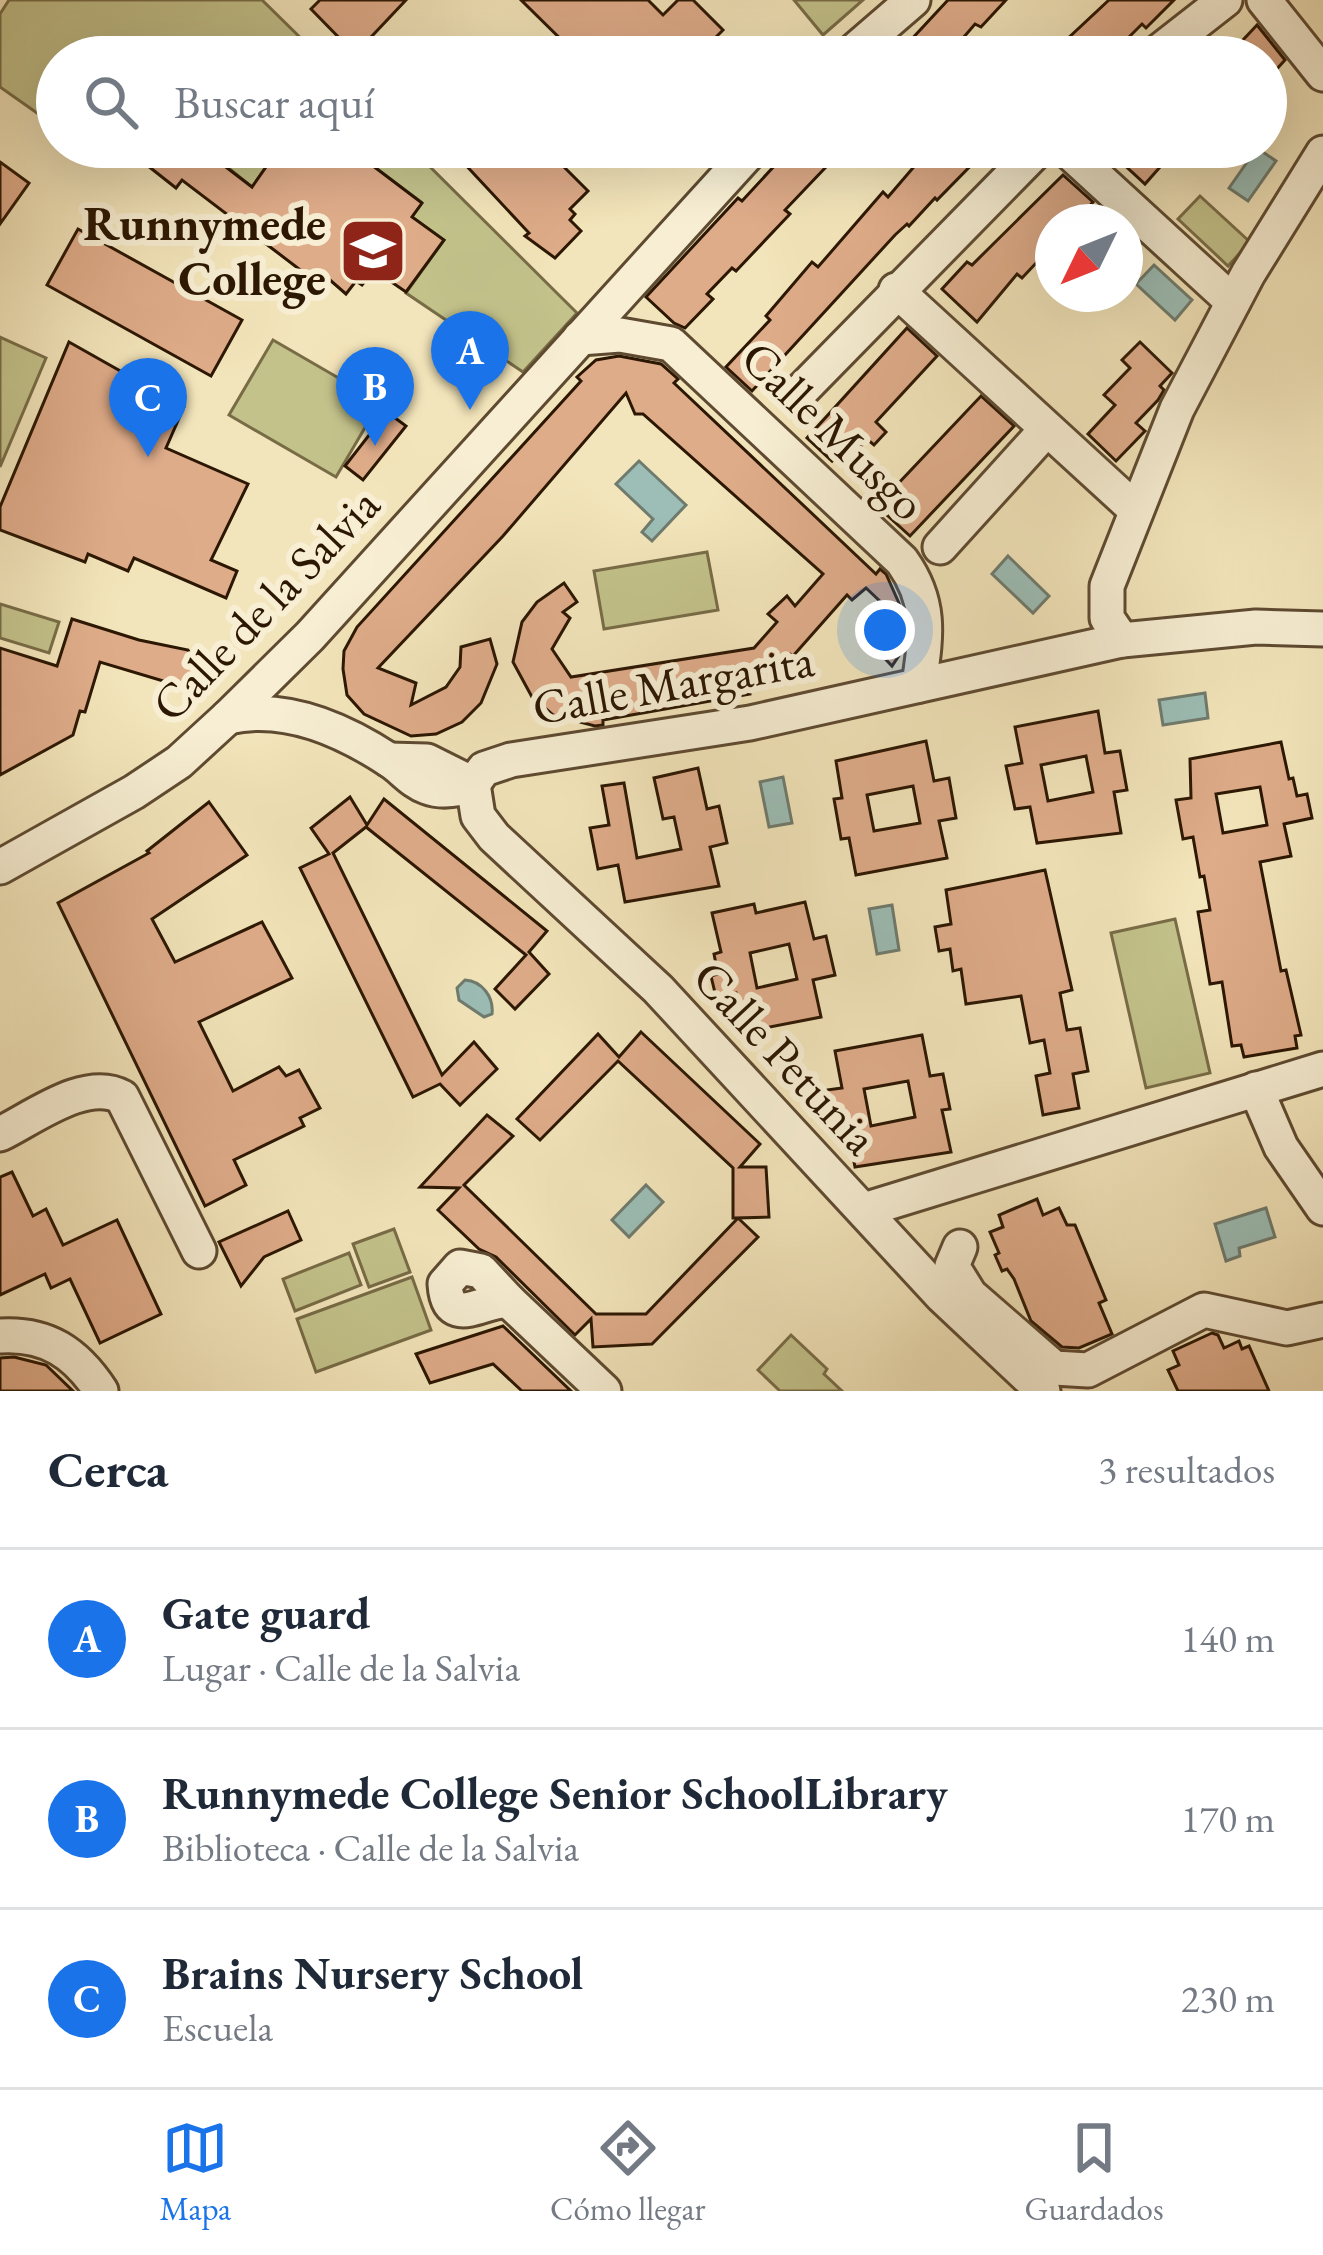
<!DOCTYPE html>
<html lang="es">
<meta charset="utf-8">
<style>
body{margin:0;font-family:"EB Garamond",serif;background:#f2f2f3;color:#1f2937}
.compass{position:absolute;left:1035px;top:204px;width:108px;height:108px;border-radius:50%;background:#fff;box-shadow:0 12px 48px #0002;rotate:227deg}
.you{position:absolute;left:885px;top:630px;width:42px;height:42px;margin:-30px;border:9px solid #fff;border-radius:50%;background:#1a73e8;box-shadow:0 0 0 18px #1a73e833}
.badge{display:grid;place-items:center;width:78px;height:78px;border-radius:50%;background:#1a73e8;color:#fff;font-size:39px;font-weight:700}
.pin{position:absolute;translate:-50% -99px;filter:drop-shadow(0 3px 6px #0008)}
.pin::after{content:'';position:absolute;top:63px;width:42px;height:36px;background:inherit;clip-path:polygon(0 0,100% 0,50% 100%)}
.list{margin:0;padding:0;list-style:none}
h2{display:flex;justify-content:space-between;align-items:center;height:156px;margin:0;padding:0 48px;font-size:51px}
h2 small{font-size:39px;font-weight:400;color:#747a83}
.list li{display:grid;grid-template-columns:78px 1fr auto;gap:36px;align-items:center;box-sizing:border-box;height:180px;padding:0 48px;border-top:3px solid #e0e1e3}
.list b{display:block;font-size:45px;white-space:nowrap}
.list p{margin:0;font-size:39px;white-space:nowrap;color:#747a83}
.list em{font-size:39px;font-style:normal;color:#747a83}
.icon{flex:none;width:66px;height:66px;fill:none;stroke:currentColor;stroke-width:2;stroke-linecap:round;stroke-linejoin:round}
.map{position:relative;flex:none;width:1323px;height:1391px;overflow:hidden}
.search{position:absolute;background:#fff;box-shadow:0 12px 48px #0002;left:36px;right:36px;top:36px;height:132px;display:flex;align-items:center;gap:30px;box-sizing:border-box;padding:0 42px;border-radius:66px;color:#747a83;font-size:45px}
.sheet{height:696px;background:#fff}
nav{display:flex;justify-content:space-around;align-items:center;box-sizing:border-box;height:168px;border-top:3px solid #e0e1e3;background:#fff;font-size:33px;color:#747a83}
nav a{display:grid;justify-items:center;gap:6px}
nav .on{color:#1a73e8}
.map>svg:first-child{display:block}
</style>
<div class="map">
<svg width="1323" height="1391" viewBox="0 0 1323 1391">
<rect width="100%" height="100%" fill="#f3e5bb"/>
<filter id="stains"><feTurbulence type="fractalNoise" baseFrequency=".00167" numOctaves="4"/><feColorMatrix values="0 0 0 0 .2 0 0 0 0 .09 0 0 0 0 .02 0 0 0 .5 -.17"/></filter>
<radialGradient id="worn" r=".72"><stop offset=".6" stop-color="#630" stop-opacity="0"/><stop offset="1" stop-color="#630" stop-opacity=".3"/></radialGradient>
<g fill="#c3c28b" stroke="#786c47" stroke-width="3">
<path d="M 9,0 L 262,0 L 320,57 L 261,57 L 246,45 L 236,57 L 57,57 L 57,127 L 0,87 L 0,14 Z"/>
<path d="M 794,0 L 863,0 L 823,35 Z"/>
<path d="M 222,147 L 280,147 L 252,187 L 215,157 Z"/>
<path d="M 348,147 L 410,147 L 577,313 L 523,372 L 406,293 L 444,240 L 412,217 L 421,202 Z"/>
<path d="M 1200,196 L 1250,242 L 1228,266 L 1178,219 Z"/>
<path d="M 0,337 L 46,358 L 0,467 Z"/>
<path d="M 273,340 L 380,402 L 336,477 L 229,415 Z"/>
<path d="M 707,552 L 718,610 L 604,629 L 594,571 Z"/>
<path d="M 0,604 L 59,622 L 49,653 L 0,638 Z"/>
<path d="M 1175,919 L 1210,1073 L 1146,1088 L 1111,933 Z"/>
<path d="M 394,1229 L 410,1272 L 369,1287 L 353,1244 Z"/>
<path d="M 349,1253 L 361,1285 L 295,1311 L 283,1279 Z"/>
<path d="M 412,1277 L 431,1330 L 316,1372 L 297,1319 Z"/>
<path d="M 791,1335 L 827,1369 L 824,1374 L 842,1391 L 780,1391 L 758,1370 Z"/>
</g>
<g fill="#9cbeb6" stroke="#6f7b6e" stroke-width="3">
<path d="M 1257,148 L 1276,161 L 1248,201 L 1229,188 Z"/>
<path d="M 1154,265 L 1192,300 L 1175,320 L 1136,284 Z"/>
<path d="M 639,461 L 686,505 L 652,541 L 642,532 L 653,519 L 616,484 Z"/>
<path d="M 1008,556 L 1049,596 L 1033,613 L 992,574 Z"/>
<path d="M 1205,693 L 1208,718 L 1163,725 L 1159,700 Z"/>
<path d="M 783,777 L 792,823 L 769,827 L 760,782 Z"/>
<path d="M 892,905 L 899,950 L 877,954 L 869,909 Z"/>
<path d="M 465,980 C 482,981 494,997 492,1014 L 484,1017 L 459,1000 L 457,988 Z"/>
<path d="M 646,1185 L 663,1202 L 629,1237 L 612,1220 Z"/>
<path d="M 1266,1208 L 1275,1237 L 1239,1248 L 1240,1256 L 1226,1261 L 1215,1224 Z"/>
</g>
<g fill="#dfac8a" stroke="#2c1703" stroke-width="3" fill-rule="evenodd">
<path d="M 320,0 L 406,0 L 355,54 L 311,9 Z"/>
<path d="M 521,0 L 648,0 L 663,15 L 678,0 L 693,0 L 723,30 L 696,57 L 579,57 Z"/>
<path d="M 948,0 L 1006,0 L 981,27 L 975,24 L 951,52 L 948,49 L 941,57 L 895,57 Z"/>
<path d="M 1109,0 L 1174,0 L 1146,28 L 1142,24 L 1117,49 L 1113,46 L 1102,57 L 1048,57 Z"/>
<path d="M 1257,25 L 1285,60 L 1266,81 L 1266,57 L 1227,57 Z"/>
<path d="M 124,147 L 222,147 L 214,158 L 252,187 L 280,147 L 297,147 L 307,155 L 313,147 L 348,147 L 422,203 L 412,217 L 444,240 L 406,292 L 374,270 L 362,285 L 356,281 L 346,294 L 330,280 L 321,292 L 300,276 L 303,272 L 182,180 L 176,188 Z"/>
<path d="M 474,147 L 502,147 L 511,156 L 520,147 L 544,147 L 588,191 L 570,209 L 575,214 L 570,220 L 581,231 L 555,258 L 525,236 L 529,233 L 461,160 Z"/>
<path d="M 784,147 L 845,147 L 785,210 L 790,214 L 736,271 L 732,268 L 707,294 L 713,299 L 685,328 L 674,323 L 646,297 L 738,198 L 742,201 L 777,163 L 773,159 Z"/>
<path d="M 938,147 L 989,147 L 937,200 L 935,198 L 909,226 L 907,224 L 895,235 L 752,391 L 726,367 L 770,320 L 766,316 L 812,262 L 818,267 L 883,192 L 888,197 L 924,155 L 927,160 Z"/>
<path d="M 1105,147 L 1170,147 L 1155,162 L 1160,167 L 1145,184 Z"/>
<path d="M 0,162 L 29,183 L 0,224 Z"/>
<path d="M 1063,175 L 1093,202 L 1075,222 L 1053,222 L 1053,245 L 1022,278 L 1017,274 L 977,322 L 942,289 L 967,262 L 972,265 Z"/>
<path d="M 78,229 L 242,320 L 211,376 L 47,285 Z"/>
<path d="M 907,328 L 937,356 L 876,422 L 886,432 L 874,445 L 867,439 L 856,452 L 847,444 L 832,461 L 807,438 Z"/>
<path d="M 69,342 L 184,407 L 166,448 L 248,484 L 211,560 L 237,571 L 226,598 L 134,558 L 128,571 L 88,554 L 85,562 L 0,530 L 0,507 Z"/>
<path d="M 1140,342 L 1172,373 L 1160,386 L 1164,390 L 1158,400 L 1136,423 L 1145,431 L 1116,461 L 1088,434 L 1115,405 L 1104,395 L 1130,368 L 1122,360 Z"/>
<path d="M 619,356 L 661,364 L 678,379 L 674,383 L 876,574 L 880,569 L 886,574 L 902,610 L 902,651 L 892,666 L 874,647 L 888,618 L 885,606 L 866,588 L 852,600 L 847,595 L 793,656 L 790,654 L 762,675 L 749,680 L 750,694 L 603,720 L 603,725 L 595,726 L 553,715 L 532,697 L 513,662 L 522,622 L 537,602 L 564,583 L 577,602 L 563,612 L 570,618 L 552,649 L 571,677 L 754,648 L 777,622 L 768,614 L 787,596 L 795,606 L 823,574 L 643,414 L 635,414 L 626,393 L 503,536 L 378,668 L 416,683 L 411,705 L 446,687 L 460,667 L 461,647 L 490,639 L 497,664 L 481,703 L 462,722 L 436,734 L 411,736 L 364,714 L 347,695 L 343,669 L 344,651 L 357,627 L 581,381 L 577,377 L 596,360 Z"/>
<path d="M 981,396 L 1014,426 L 910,536 L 877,506 Z"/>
<path d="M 387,412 L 406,426 L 363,480 L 345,466 Z"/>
<path d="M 72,619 L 139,640 L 188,650 L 195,663 L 192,673 L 180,686 L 100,662 L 85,712 L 80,711 L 73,735 L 0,775 L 0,648 L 57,666 Z"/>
<path d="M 1098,711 L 1105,753 L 1120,751 L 1127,790 L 1114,792 L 1121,833 L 1037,843 L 1030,807 L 1015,809 L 1006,766 L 1022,763 L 1015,727 ZM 1086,756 L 1093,792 L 1048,801 L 1041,765 Z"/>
<path d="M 926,741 L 934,781 L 949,778 L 956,818 L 939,821 L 947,858 L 856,875 L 849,838 L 841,839 L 834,799 L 842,798 L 836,761 ZM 913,786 L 920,823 L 874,831 L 867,795 Z"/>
<path d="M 1281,742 L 1289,779 L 1293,778 L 1297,796 L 1307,794 L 1312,818 L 1284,824 L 1291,856 L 1260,862 L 1281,971 L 1286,970 L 1301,1035 L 1295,1036 L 1297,1048 L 1244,1057 L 1241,1045 L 1232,1046 L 1222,982 L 1210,984 L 1198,912 L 1210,910 L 1204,876 L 1200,877 L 1193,837 L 1183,839 L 1176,800 L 1191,798 L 1190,759 ZM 1260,787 L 1267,825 L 1223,833 L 1216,794 Z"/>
<path d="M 698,768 L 707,809 L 719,806 L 727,843 L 710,847 L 719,886 L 625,902 L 618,865 L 598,869 L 590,828 L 609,825 L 602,786 L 624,783 L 637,858 L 681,849 L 674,817 L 663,819 L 654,778 Z"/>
<path d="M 350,797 L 367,825 L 384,799 L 547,931 L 529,952 L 549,974 L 515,1009 L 495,989 L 526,955 L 366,827 L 333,853 L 442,1075 L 474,1042 L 497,1069 L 460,1105 L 440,1084 L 413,1097 L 300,868 L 329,854 L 311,828 Z"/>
<path d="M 209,802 L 247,855 L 152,919 L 175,962 L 262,922 L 292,978 L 199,1022 L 233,1091 L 279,1067 L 286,1076 L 299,1070 L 320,1108 L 300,1118 L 304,1126 L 234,1160 L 246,1185 L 205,1206 L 58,903 L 149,853 L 147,851 Z"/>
<path d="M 1045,870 L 1072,990 L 1060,993 L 1067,1030 L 1080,1028 L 1088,1071 L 1073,1074 L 1079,1108 L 1043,1115 L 1036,1076 L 1050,1073 L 1044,1040 L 1030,1043 L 1021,996 L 966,1004 L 961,969 L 953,971 L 950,949 L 939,951 L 935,927 L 951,924 L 946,890 Z"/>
<path d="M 805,902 L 814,939 L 826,936 L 835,975 L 813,980 L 821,1017 L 744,1032 L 736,993 L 716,997 L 711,976 L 718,974 L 714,954 L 721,952 L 712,913 L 754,904 L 756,913 ZM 789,944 L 797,979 L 757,988 L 750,953 Z"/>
<path d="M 641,1032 L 760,1144 L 740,1167 L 766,1167 L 769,1217 L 738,1218 L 758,1237 L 652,1344 L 593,1347 L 591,1319 L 575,1335 L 496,1257 L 479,1249 L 438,1210 L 459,1188 L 420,1187 L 487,1115 L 513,1136 L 464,1185 L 596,1314 L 646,1314 L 738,1218 L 733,1218 L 733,1168 L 618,1061 L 540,1140 L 517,1119 L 598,1034 L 619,1057 Z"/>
<path d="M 922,1035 L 930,1076 L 943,1074 L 950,1109 L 942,1110 L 951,1152 L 855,1167 L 848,1132 L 836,1134 L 827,1090 L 842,1088 L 835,1051 ZM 908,1081 L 915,1117 L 871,1126 L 864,1089 Z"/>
<path d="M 12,1172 L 33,1216 L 46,1209 L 63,1245 L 117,1220 L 161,1314 L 100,1343 L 70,1279 L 51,1288 L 45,1274 L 0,1295 L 0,1177 Z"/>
<path d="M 1037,1199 L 1043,1215 L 1059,1208 L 1067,1225 L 1075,1225 L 1106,1300 L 1099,1303 L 1112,1334 L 1079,1348 L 1062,1347 L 1031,1321 L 1014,1279 L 1007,1269 L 1002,1271 L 995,1255 L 999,1253 L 990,1232 L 1003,1227 L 999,1215 Z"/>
<path d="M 288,1211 L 301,1240 L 264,1257 L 241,1286 L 219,1242 Z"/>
<path d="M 503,1326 L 571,1391 L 522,1391 L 493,1364 L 430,1383 L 416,1354 Z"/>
<path d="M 1212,1333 L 1218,1335 L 1224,1348 L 1239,1341 L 1242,1349 L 1249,1346 L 1269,1391 L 1178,1391 L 1168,1370 L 1179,1365 L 1173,1351 Z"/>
<path d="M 14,1357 L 46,1365 L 73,1391 L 0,1391 L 0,1358 Z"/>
</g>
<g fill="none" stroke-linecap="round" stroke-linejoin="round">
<g stroke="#5e4a31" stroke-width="39">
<g id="minor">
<path d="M 1264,0 L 1323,74"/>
<path d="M 847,57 L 913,0"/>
<path d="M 1152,57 L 1225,0"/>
<path d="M 1064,147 L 1233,302"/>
<path d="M 896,290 L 1136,510"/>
<path d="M 580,338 L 620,335 L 671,344 L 902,561 C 932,603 926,636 919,685"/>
<path d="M 796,396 L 1040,147"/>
<path d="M 940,547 L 1046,430"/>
<path d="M 1122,640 L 1107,618 L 1107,586 L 1177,409 L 1248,274 L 1323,153"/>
<path d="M 228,717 C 284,704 342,729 389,760 C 402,768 412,782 427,787 C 443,793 458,790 473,784"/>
<path d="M 389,760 L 427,761 L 473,784"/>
<path d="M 473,784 L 484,769 L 511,760 L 750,723 L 1122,640 L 1256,627 L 1323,629"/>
<path d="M 473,784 L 478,816 L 494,837 L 658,989 L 942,1296 L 1043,1391"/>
<path d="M 0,867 L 134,792 L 179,762 L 228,717 L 310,636 L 754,147"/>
<path d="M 1256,1089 L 1281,1147 L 1323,1208"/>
<path d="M 0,1134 C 33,1118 86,1077 122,1097 L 199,1251"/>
<path d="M 864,1210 L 1323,1069"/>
<path d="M 960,1247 L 952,1266 L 970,1295 L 1054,1368 L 1088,1370 L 1204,1310 L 1287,1328 L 1323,1320"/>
<path d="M 460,1267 L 481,1271 L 509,1301 C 484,1298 448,1332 445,1284 Z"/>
<path d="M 509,1301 L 604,1391"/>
<path d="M 0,1336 C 47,1333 76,1353 101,1391"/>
</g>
</g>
<use href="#minor" stroke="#f7eed3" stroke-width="33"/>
</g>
<defs>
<g id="school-square" transform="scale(3.45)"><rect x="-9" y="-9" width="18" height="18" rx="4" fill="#8f2418" stroke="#f7eed3"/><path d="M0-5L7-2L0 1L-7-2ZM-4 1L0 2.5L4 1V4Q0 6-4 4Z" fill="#fff"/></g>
</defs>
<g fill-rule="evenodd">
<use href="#school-square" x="373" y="251"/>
</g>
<g text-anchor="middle" stroke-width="12" stroke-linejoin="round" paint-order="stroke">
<g font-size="48" font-weight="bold" fill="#2c1703" stroke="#f7eed3" text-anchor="end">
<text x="326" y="240">Runnymede<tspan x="326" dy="55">College</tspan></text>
</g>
<g font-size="48" fill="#2c1703" stroke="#f7eed3">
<text transform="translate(834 430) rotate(44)" y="17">Calle Musgo</text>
<text transform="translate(265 604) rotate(-46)" y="17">Calle de la Salvia</text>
<text transform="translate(673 683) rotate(-10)" y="17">Calle Margarita</text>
<text transform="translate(786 1057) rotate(47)" y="17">Calle Petunia</text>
</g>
</g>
<rect width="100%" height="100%" filter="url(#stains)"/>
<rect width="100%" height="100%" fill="url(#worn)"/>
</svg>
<svg class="compass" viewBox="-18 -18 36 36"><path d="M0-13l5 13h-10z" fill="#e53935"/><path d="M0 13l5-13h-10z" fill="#747a83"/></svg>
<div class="you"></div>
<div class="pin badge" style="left:470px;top:410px">A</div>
<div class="pin badge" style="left:375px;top:446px">B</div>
<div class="pin badge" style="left:148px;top:457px">C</div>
<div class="search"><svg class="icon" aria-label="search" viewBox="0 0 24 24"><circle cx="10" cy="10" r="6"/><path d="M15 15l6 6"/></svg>Buscar aquí</div>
</div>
<section class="sheet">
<h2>Cerca<small>3 resultados</small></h2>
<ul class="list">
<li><span class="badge">A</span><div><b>Gate guard</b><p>Lugar · Calle de la Salvia</p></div><em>140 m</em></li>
<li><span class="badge">B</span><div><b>Runnymede College Senior SchoolLibrary</b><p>Biblioteca · Calle de la Salvia</p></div><em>170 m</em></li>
<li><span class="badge">C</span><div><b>Brains Nursery School</b><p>Escuela</p></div><em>230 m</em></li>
</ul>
</section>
<nav>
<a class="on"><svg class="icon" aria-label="map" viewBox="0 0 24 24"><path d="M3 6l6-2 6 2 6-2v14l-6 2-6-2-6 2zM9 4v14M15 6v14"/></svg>Mapa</a>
<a><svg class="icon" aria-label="directions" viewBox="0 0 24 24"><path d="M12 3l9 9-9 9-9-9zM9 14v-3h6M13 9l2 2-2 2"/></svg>Cómo llegar</a>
<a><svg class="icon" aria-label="saved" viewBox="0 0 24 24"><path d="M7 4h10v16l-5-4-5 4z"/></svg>Guardados</a>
</nav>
